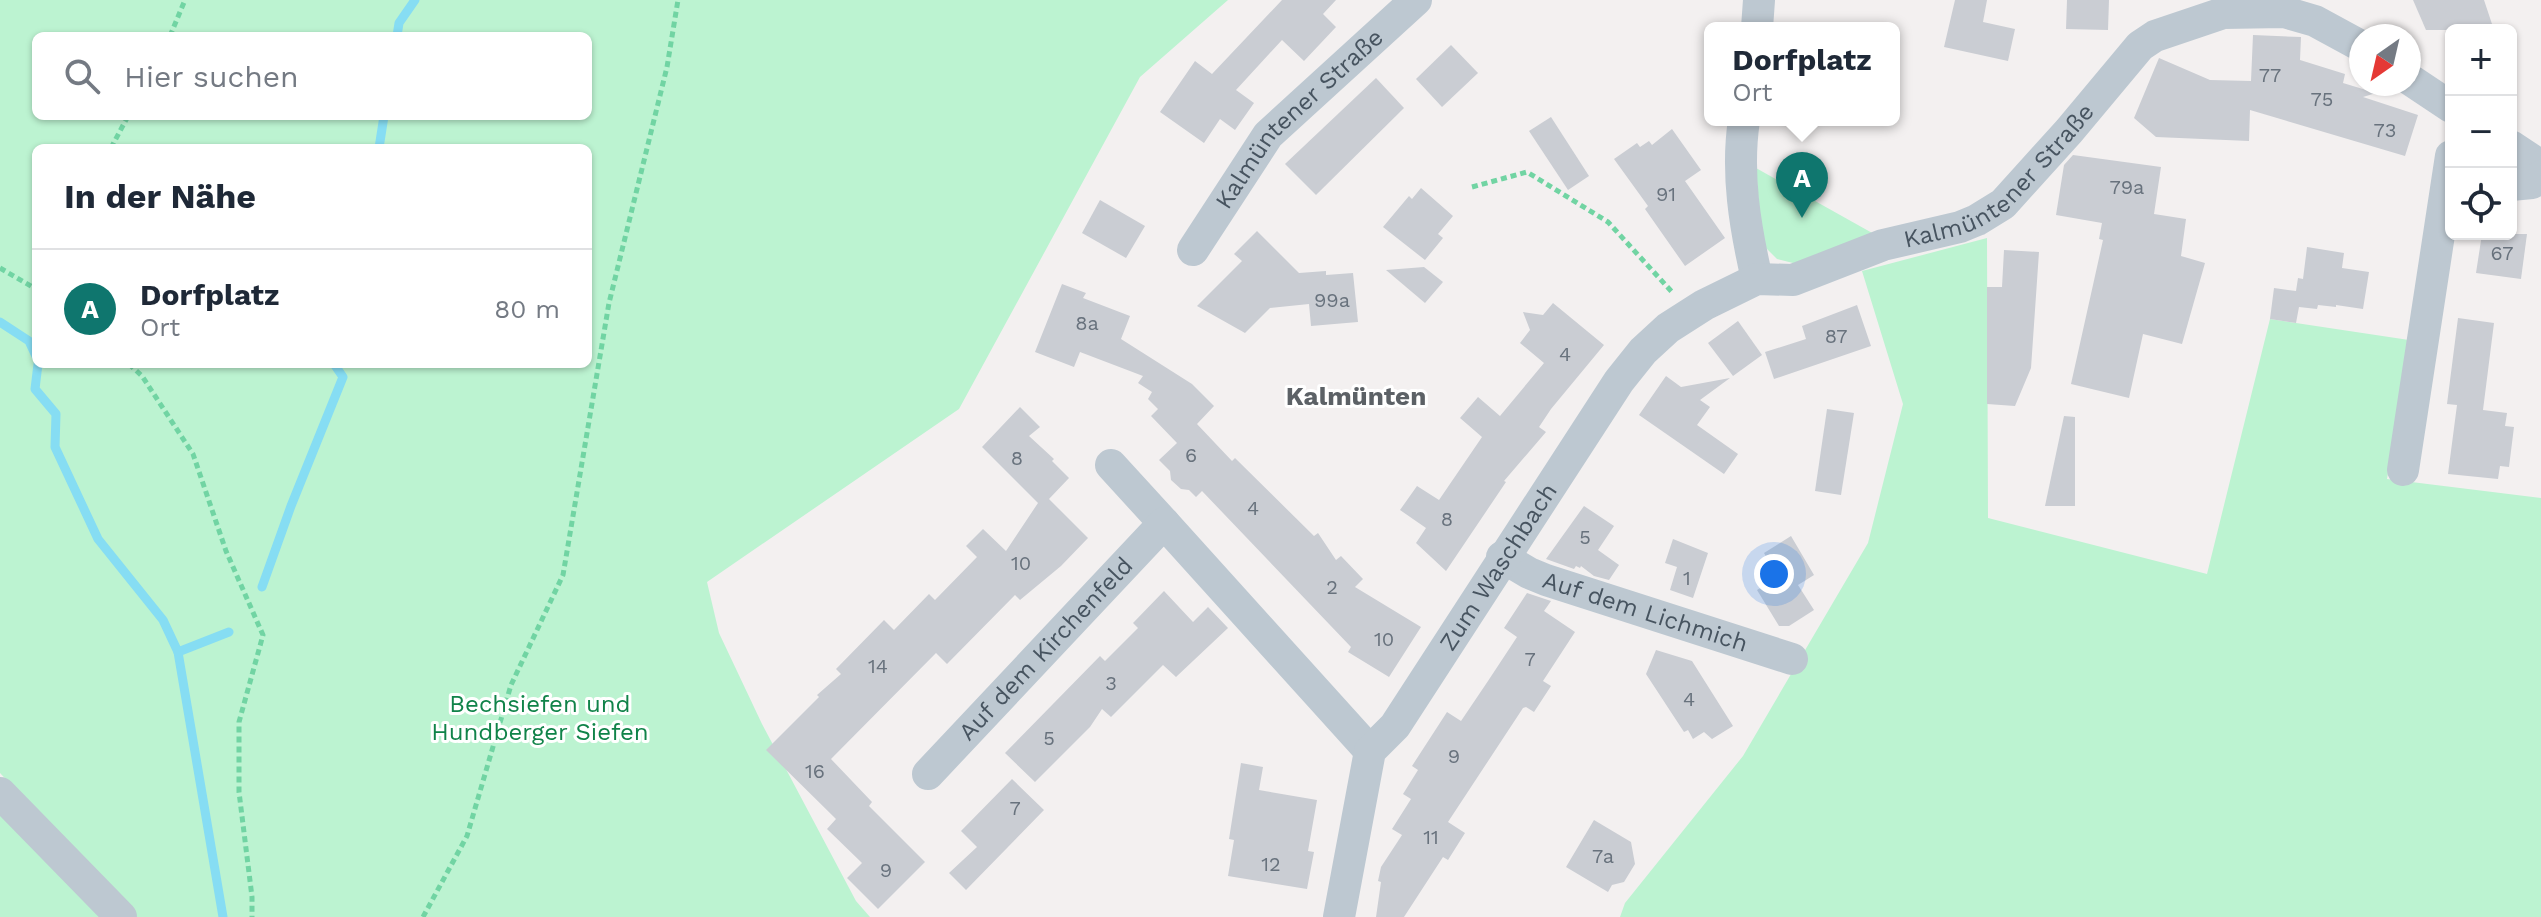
<!DOCTYPE html>
<html lang="de">
<meta charset="utf-8">
<style>
body{margin:0;font-family:"Work Sans",sans-serif;background:#f6f6f7;color:#1f2937}
.controls{position:absolute;right:24px;top:24px;display:grid;overflow:hidden;border-radius:12px;box-shadow:0 2px 6px #0004}
.controls button{width:72px;height:72px;display:grid;place-items:center;padding:0;border:0;border-bottom:2px solid #e0e1e3;background:#fff;color:#1f2937;font:40px sans-serif}
.compass{position:absolute;left:2349px;top:24px;width:72px;height:72px;border-radius:50%;background:#fff;box-shadow:0 2px 6px #0004;rotate:214deg}
.you{position:absolute;left:1774px;top:574px;width:28px;height:28px;margin:-20px;border:6px solid #fff;border-radius:50%;background:#1a73e8;box-shadow:0 0 0 12px #1a73e833}
.badge{display:grid;place-items:center;width:52px;height:52px;border-radius:50%;background:#0f766e;color:#fff;font-size:26px;font-weight:700}
.pin{position:absolute;translate:-50% -66px;filter:drop-shadow(0 2px 4px #0008)}
.pin::after{content:'';position:absolute;top:42px;width:28px;height:24px;background:inherit;clip-path:polygon(0 0,100% 0,50% 100%)}
.popup{position:absolute;left:1704px;top:22px;width:196px;height:104px;box-sizing:border-box;display:grid;place-content:center;border-radius:12px;background:#fff;filter:drop-shadow(0 2px 6px #0005);font-size:26px;white-space:nowrap;color:#747a83}
.popup b{font-size:30px;color:#1f2937}
.popup::after{content:'';position:absolute;left:50%;top:100%;margin-left:-16px;border:16px solid transparent;border-top-color:#fff}
.list{margin:0;padding:0;list-style:none}
h2{display:flex;justify-content:space-between;align-items:center;height:104px;margin:0;padding:0 32px;font-size:34px}
h2 small{font-size:26px;font-weight:400;color:#747a83}
.list li{display:grid;grid-template-columns:52px 1fr auto;gap:24px;align-items:center;box-sizing:border-box;height:120px;padding:0 32px;border-top:2px solid #e0e1e3}
.list b{display:block;font-size:30px;white-space:nowrap}
.list p{margin:0;font-size:26px;white-space:nowrap;color:#747a83}
.list em{font-size:26px;font-style:normal;color:#747a83}
.icon{flex:none;width:44px;height:44px;fill:none;stroke:currentColor;stroke-width:2;stroke-linecap:round;stroke-linejoin:round}
.map{position:relative;flex:none;width:2541px;height:917px;overflow:hidden}
.search{position:absolute;background:#fff;box-shadow:0 2px 6px #0004;left:32px;top:32px;width:560px;height:88px;display:flex;align-items:center;gap:20px;box-sizing:border-box;padding:0 28px;border-radius:12px;color:#747a83;font-size:30px}
.panel{position:absolute;background:#fff;box-shadow:0 2px 6px #0004;left:32px;top:144px;width:560px;height:224px;border-radius:12px}
.map>svg:first-child{display:block}
</style>
<div class="map">
<svg width="2541" height="917" viewBox="0 0 2541 917">
<rect width="100%" height="100%" fill="#f3f0f0"/>
<g fill="#bcf3d1" fill-rule="evenodd">
<path d="M 0,0 L 1228,0 L 1140,77 L 959,409 L 707,582 L 719,633 L 762,724 L 856,901 L 870,917 L 137,917 L 0,773 ZM 36,36 L 588,36 L 588,116 L 36,116 ZM 36,148 L 588,148 L 588,364 L 36,364 Z"/>
<path d="M 1756,168 L 1874,234 L 1797,264 L 1777,259 L 1762,244 Z"/>
<path d="M 1987,238 L 1988,518 L 2207,574 L 2270,319 L 2409,340 L 2387,479 L 2541,498 L 2541,917 L 1620,917 L 1625,903 L 1743,756 L 1868,543 L 1903,404 L 1862,271 Z"/>
<path d="M 0,807 L 106,917 L 0,917 Z"/>
</g>
<g fill="none" stroke-linecap="round" stroke-linejoin="round">
<g stroke="#86ddf3" stroke-width="9">
<path d="M 397,36 L 399,23 L 415,0"/>
<path d="M 379,148 L 384,116"/>
<path d="M 0,322 L 29,341 L 36,356"/>
<path d="M 38,364 L 35,389 L 56,414 L 55,447 L 98,539 L 163,620 L 178,652"/>
<path d="M 262,587 L 291,506 L 343,377 L 334,364"/>
<path d="M 223,917 L 178,652 L 229,632"/>
</g>
</g>
<g fill="#cacdd3">
<path d="M 1282,0 L 1336,0 L 1323,14 L 1336,27 L 1304,61 L 1282,40 L 1236,90 L 1254,103 L 1235,130 L 1220,119 L 1204,143 L 1160,112 L 1195,61 L 1212,74 Z"/>
<path d="M 1955,0 L 1987,0 L 1983,22 L 2015,29 L 2008,61 L 1944,47 Z"/>
<path d="M 2067,0 L 2109,0 L 2108,30 L 2066,29 Z"/>
<path d="M 2413,0 L 2484,0 L 2494,30 L 2426,30 Z"/>
<path d="M 2253,35 L 2301,37 L 2300,60 L 2345,74 L 2343,83 L 2376,93 L 2363,97 L 2418,115 L 2405,156 L 2250,110 L 2249,141 L 2156,137 L 2134,118 L 2159,58 L 2210,80 L 2251,81 Z"/>
<path d="M 1451,45 L 1478,73 L 1442,107 L 1416,79 Z"/>
<path d="M 1376,78 L 1404,108 L 1316,195 L 1285,164 Z"/>
<path d="M 1551,117 L 1589,176 L 1568,190 L 1529,131 Z"/>
<path d="M 1672,129 L 1701,170 L 1685,181 L 1725,238 L 1685,266 L 1645,209 L 1648,206 L 1614,159 L 1637,143 L 1640,147 L 1649,141 L 1652,145 Z"/>
<path d="M 2073,155 L 2161,167 L 2154,214 L 2186,219 L 2181,256 L 2205,263 L 2182,344 L 2143,334 L 2129,398 L 2071,384 L 2103,240 L 2099,239 L 2102,223 L 2056,215 L 2064,165 Z"/>
<path d="M 1421,188 L 1453,216 L 1438,234 L 1443,238 L 1425,260 L 1383,227 L 1409,196 L 1412,199 Z"/>
<path d="M 1100,200 L 1145,226 L 1126,258 L 1082,233 Z"/>
<path d="M 1257,231 L 1299,273 L 1326,271 L 1326,275 L 1353,273 L 1358,322 L 1311,326 L 1309,304 L 1270,308 L 1245,333 L 1197,306 L 1242,261 L 1234,254 Z"/>
<path d="M 2482,234 L 2527,234 L 2521,279 L 2476,273 Z"/>
<path d="M 2307,247 L 2344,253 L 2342,268 L 2369,272 L 2363,309 L 2336,305 L 2336,307 L 2318,305 L 2317,309 L 2299,307 L 2296,323 L 2270,319 L 2274,288 L 2296,291 L 2298,278 L 2303,279 Z"/>
<path d="M 2004,250 L 2039,252 L 2031,368 L 2015,406 L 1987,404 L 1987,287 L 2002,287 Z"/>
<path d="M 1424,267 L 1443,282 L 1425,303 L 1386,270 Z"/>
<path d="M 1062,284 L 1086,293 L 1083,298 L 1130,316 L 1121,339 L 1192,384 L 1214,406 L 1197,424 L 1232,461 L 1235,458 L 1314,536 L 1318,533 L 1336,560 L 1341,556 L 1363,579 L 1355,587 L 1421,627 L 1389,677 L 1348,652 L 1351,647 L 1202,491 L 1196,497 L 1189,490 L 1181,489 L 1171,480 L 1170,471 L 1159,460 L 1177,443 L 1151,416 L 1158,409 L 1148,399 L 1152,392 L 1138,383 L 1143,376 L 1080,352 L 1074,367 L 1035,352 Z"/>
<path d="M 1553,303 L 1604,345 L 1551,409 L 1539,427 L 1546,432 L 1504,481 L 1506,482 L 1446,571 L 1416,543 L 1426,528 L 1400,510 L 1417,486 L 1439,500 L 1482,437 L 1460,418 L 1478,397 L 1500,416 L 1544,363 L 1520,343 L 1530,330 L 1523,312 L 1543,315 Z"/>
<path d="M 1857,305 L 1871,346 L 1774,379 L 1765,352 L 1806,339 L 1802,326 Z"/>
<path d="M 2458,318 L 2494,323 L 2483,410 L 2507,413 L 2505,426 L 2514,427 L 2509,467 L 2500,466 L 2498,479 L 2448,474 L 2457,405 L 2447,404 Z"/>
<path d="M 1738,321 L 1762,355 L 1733,376 L 1708,343 Z"/>
<path d="M 1666,376 L 1681,387 L 1730,378 L 1700,400 L 1710,407 L 1697,425 L 1738,454 L 1724,474 L 1639,415 Z"/>
<path d="M 1020,407 L 1040,427 L 1029,436 L 1054,459 L 1052,461 L 1069,478 L 1049,499 L 1088,538 L 1061,566 L 1020,600 L 1015,595 L 947,664 L 936,653 L 831,759 L 872,802 L 869,806 L 925,862 L 878,909 L 847,878 L 862,863 L 827,829 L 836,819 L 766,750 L 819,697 L 817,695 L 841,674 L 836,669 L 884,620 L 894,630 L 929,594 L 935,600 L 977,557 L 966,546 L 983,529 L 1006,551 L 1038,503 L 982,447 Z"/>
<path d="M 1827,409 L 1854,413 L 1841,495 L 1815,491 Z"/>
<path d="M 2064,416 L 2075,417 L 2075,506 L 2045,506 Z"/>
<path d="M 1584,506 L 1614,526 L 1598,550 L 1619,565 L 1609,580 L 1594,576 L 1581,566 L 1580,568 L 1576,566 L 1574,569 L 1546,559 Z"/>
<path d="M 1791,536 L 1814,575 L 1798,585 L 1814,610 L 1789,626 L 1779,626 L 1757,590 L 1778,577 L 1764,553 Z"/>
<path d="M 1673,539 L 1708,553 L 1693,598 L 1670,590 L 1677,567 L 1665,563 Z"/>
<path d="M 1164,591 L 1193,622 L 1208,607 L 1228,628 L 1176,677 L 1163,665 L 1111,717 L 1102,709 L 1090,727 L 1035,782 L 1005,753 L 1100,656 L 1105,661 L 1138,628 L 1133,623 Z"/>
<path d="M 1527,593 L 1551,601 L 1544,611 L 1575,632 L 1543,681 L 1551,686 L 1534,712 L 1526,707 L 1523,708 L 1448,822 L 1465,833 L 1448,860 L 1443,857 L 1404,917 L 1376,917 L 1381,882 L 1378,881 L 1381,867 L 1402,835 L 1392,829 L 1411,799 L 1403,794 L 1418,770 L 1412,766 L 1447,712 L 1461,721 L 1488,681 L 1517,637 L 1504,628 Z"/>
<path d="M 1656,650 L 1692,661 L 1733,726 L 1712,739 L 1704,732 L 1693,739 L 1688,730 L 1684,732 L 1646,674 Z"/>
<path d="M 1241,763 L 1263,767 L 1259,790 L 1317,800 L 1308,851 L 1314,852 L 1307,889 L 1228,876 L 1234,840 L 1229,839 Z"/>
<path d="M 1012,779 L 1044,810 L 966,890 L 949,873 L 977,847 L 961,831 Z"/>
<path d="M 1594,820 L 1631,842 L 1635,864 L 1624,882 L 1612,885 L 1608,892 L 1566,867 Z"/>
</g>
<g fill="none" stroke-linecap="round" stroke-linejoin="round">
<g stroke="#71d4a3" stroke-width="5" stroke-dasharray="6 4" stroke-linecap="butt">
<path d="M 170,36 L 185,0"/>
<path d="M 111,148 L 128,116"/>
<path d="M 1472,187 L 1527,172 L 1608,222 L 1672,292"/>
<path d="M 0,268 L 36,289"/>
<path d="M 129,364 L 142,376 L 193,454 L 226,551 L 263,635 L 239,722 L 239,792 L 252,897 L 252,917"/>
<path d="M 423,917 L 467,836 L 511,685 L 563,575 L 609,303 L 667,67 L 678,0"/>
</g>
<g stroke="#bdc8d1" stroke-width="32">
<path d="M 1757,28 L 1759,0"/>
<path d="M 2409,79 L 2451,107"/>
<path d="M 1744,120 C 1736,173 1745,227 1757,279"/>
<path d="M 2511,146 L 2541,166"/>
<path d="M 2511,185 L 2532,183 L 2541,176"/>
<path id="s1" d="M 1193,250 L 1268,135 L 1416,0"/>
<path d="M 1111,465 L 1164,523"/>
<path d="M 2403,470 L 2451,156"/>
<path id="s2" d="M 1502,557 L 1529,573 L 1546,580 L 1792,659"/>
<path id="s3" d="M 928,774 L 1164,523 L 1370,751"/>
<path d="M 0,793 L 121,917"/>
<path id="s4" d="M 1339,917 L 1370,751 L 1395,726 L 1619,381 L 1643,351 L 1668,328 L 1704,305 L 1757,279 L 1793,280 L 1883,245 L 1960,227 L 1977,220 L 2003,204 L 2069,131 L 2140,46 L 2155,36 L 2223,13 L 2284,12 L 2315,21 L 2361,46"/>
</g>
</g>
<g text-anchor="middle" stroke-width="6" stroke-linejoin="round" paint-order="stroke">
<g font-size="20" fill="#68727d">
<text x="2270" y="82">77</text>
<text x="2322" y="106">75</text>
<text x="2385" y="137">73</text>
<text x="2127" y="194">79a</text>
<text x="1666" y="201">91</text>
<text x="2502" y="260">67</text>
<text x="1332" y="307">99a</text>
<text x="1087" y="330">8a</text>
<text x="1836" y="343">87</text>
<text x="1565" y="361">4</text>
<text x="1191" y="462">6</text>
<text x="1017" y="465">8</text>
<text x="1253" y="515">4</text>
<text x="1447" y="526">8</text>
<text x="1585" y="544">5</text>
<text x="1021" y="570">10</text>
<text x="1687" y="585">1</text>
<text x="1332" y="594">2</text>
<text x="1384" y="646">10</text>
<text x="1530" y="666">7</text>
<text x="878" y="673">14</text>
<text x="1111" y="690">3</text>
<text x="1689" y="706">4</text>
<text x="1049" y="745">5</text>
<text x="1454" y="763">9</text>
<text x="815" y="778">16</text>
<text x="1015" y="815">7</text>
<text x="1431" y="844">11</text>
<text x="1603" y="863">7a</text>
<text x="1271" y="871">12</text>
<text x="886" y="877">9</text>
</g>
<g font-size="24" fill="#475460" stroke="#fff">
<text dy="8" stroke="none"><textPath href="#s1" startOffset="170">Kalmüntener Straße</textPath></text>
<text dy="8" stroke="none"><textPath href="#s4" startOffset="1062">Kalmüntener Straße</textPath></text>
<text dy="8" stroke="none"><textPath href="#s4" startOffset="394">Zum Waschbach</textPath></text>
<text dy="8" stroke="none"><textPath href="#s2" startOffset="154">Auf dem Lichmich</textPath></text>
<text dy="8" stroke="none"><textPath href="#s3" startOffset="172">Auf dem Kirchenfeld</textPath></text>
</g>
<g font-size="24" fill="#108349" stroke="#fff">
<text x="540" y="712">Bechsiefen und<tspan x="540" dy="28">Hundberger Siefen</tspan></text>
</g>
<g font-size="26" font-weight="bold" fill="#5c6166" stroke="#fff">
<text x="1356" y="405">Kalmünten</text>
</g>
</g>
</svg>
<div class="controls">
<button>+</button>
<button>−</button>
<button><svg class="icon" aria-label="locate" viewBox="0 0 24 24"><circle cx="12" cy="12" r="6"/><path d="M12 2v4M12 18v4M2 12h4M18 12h4"/></svg></button>
</div>
<svg class="compass" viewBox="-18 -18 36 36"><path d="M0-13l5 13h-10z" fill="#e53935"/><path d="M0 13l5-13h-10z" fill="#747a83"/></svg>
<div class="you"></div>
<div class="pin badge" style="left:1802px;top:218px">A</div>
<div class="popup"><b>Dorfplatz</b>Ort</div>
<div class="search"><svg class="icon" aria-label="search" viewBox="0 0 24 24"><circle cx="10" cy="10" r="6"/><path d="M15 15l6 6"/></svg>Hier suchen</div>
<section class="panel">
<h2>In der Nähe<small></small></h2>
<ul class="list">
<li><span class="badge">A</span><div><b>Dorfplatz</b><p>Ort</p></div><em>80 m</em></li>
</ul>
</section>
</div>
